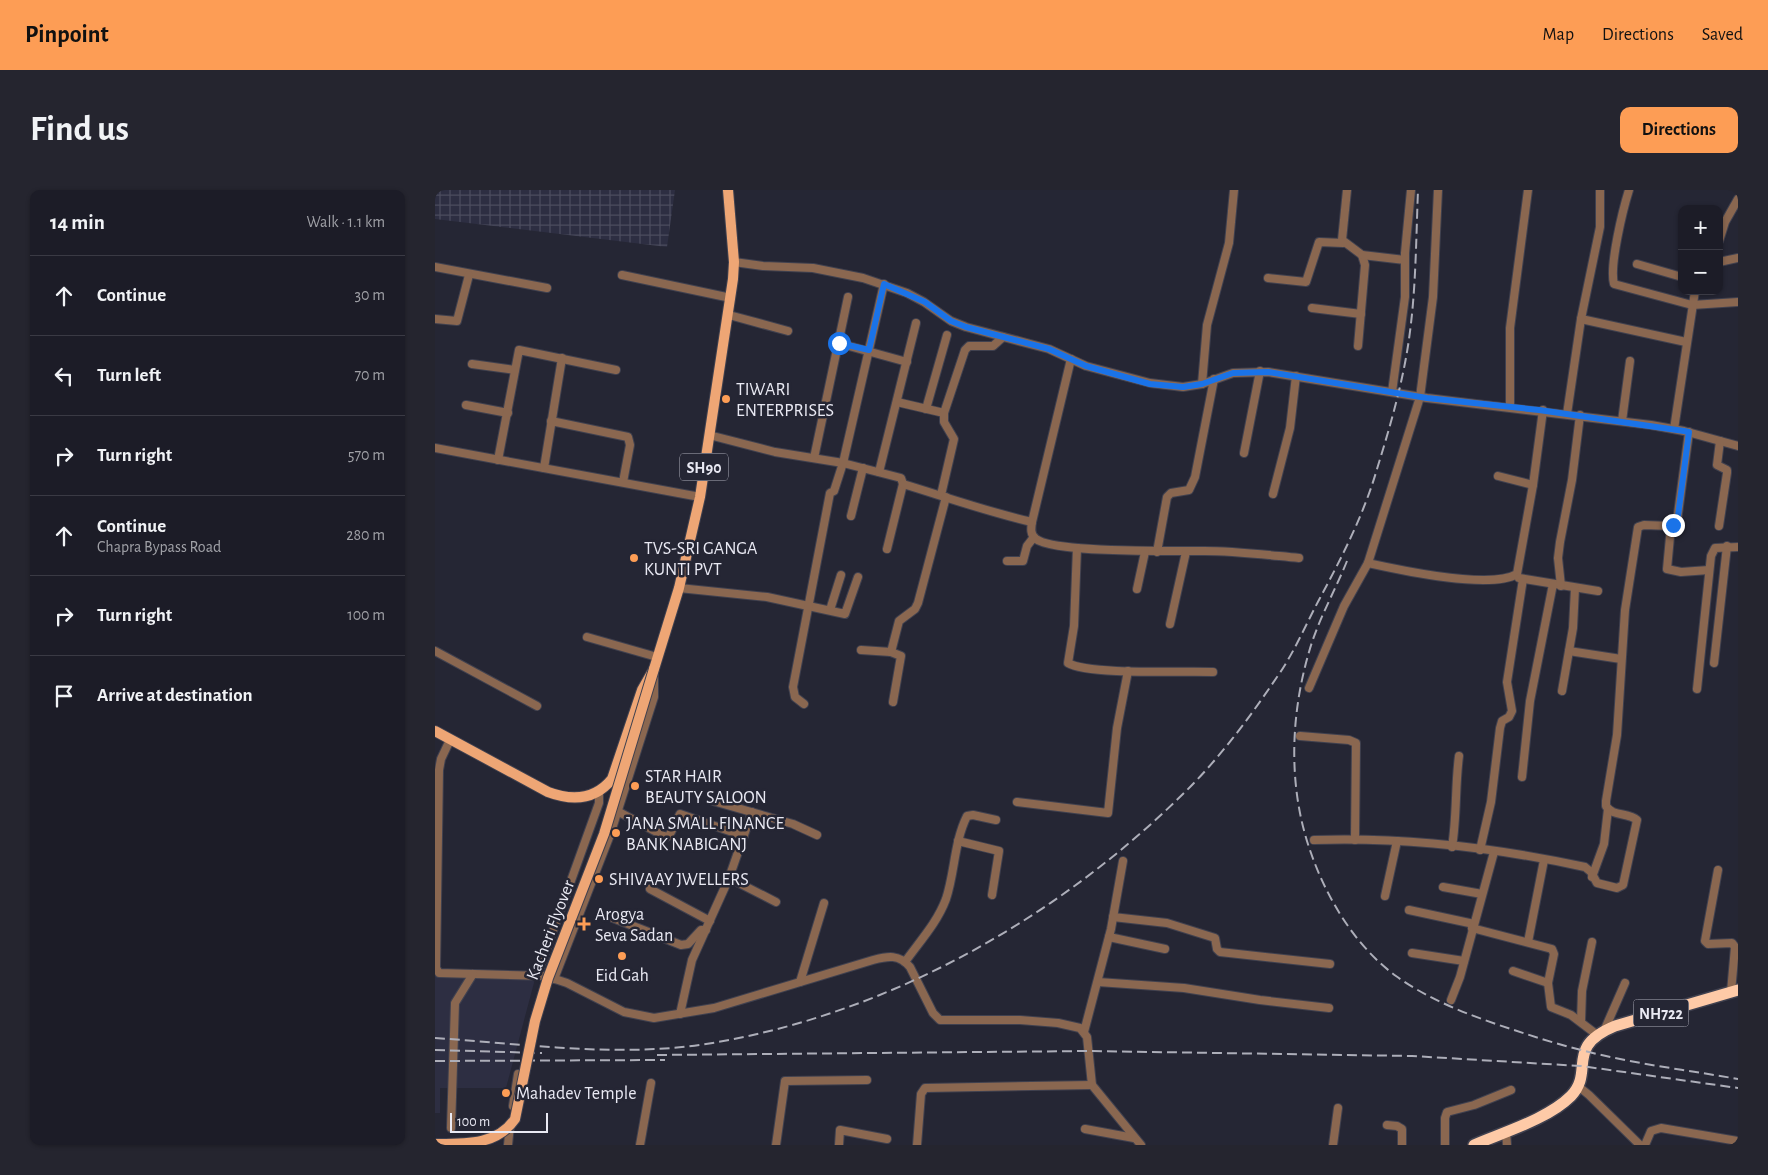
<!DOCTYPE html>
<meta charset="utf-8">
<style>
body{margin:0;font-family:"Alegreya Sans",sans-serif;background:#25252f;color:#f1f3f6}
.controls{position:absolute;right:15px;top:15px;display:grid;overflow:hidden;border-radius:10px;box-shadow:0 1px 4px #0004}
.controls button{width:45px;height:45px;display:grid;place-items:center;padding:0;border:0;border-bottom:1px solid #3a3a44;background:#1c1c27;color:#f1f3f6;font:25px sans-serif}
.scale{position:absolute;left:15px;bottom:12px;width:98px;box-sizing:border-box;padding-left:5px;border:2px solid #e9e9f3;border-top:0;font-size:14px;line-height:18px;white-space:nowrap;color:#e9e9f3;-webkit-text-stroke:4px #252634;paint-order:stroke}
.stop{position:absolute;width:15px;height:15px;margin:-11px;border:4px solid #1a73e8;border-radius:50%;background:#fff}
.stop.end{background:#1a73e8;border-color:#fff;box-shadow:0 1px 5px #0008}
.list{margin:0;padding:0;list-style:none}
h2{display:flex;justify-content:space-between;align-items:center;height:65px;margin:0;padding:0 20px;font-size:21px}
h2 small{font-size:16px;font-weight:400;color:#a0a1a7}
.list li{display:grid;grid-template-columns:32px 1fr auto;gap:15px;align-items:center;box-sizing:border-box;height:80px;padding:0 20px;border-top:1px solid #3a3a44}
.list b{display:block;font-size:19px;white-space:nowrap}
.list p{margin:0;font-size:16px;white-space:nowrap;color:#a0a1a7}
.list em{font-size:16px;font-style:normal;color:#a0a1a7}
.icon{flex:none;width:28px;height:28px;fill:none;stroke:currentColor;stroke-width:2;stroke-linecap:round;stroke-linejoin:round}
.map{position:relative;flex:none;width:1303px;height:955px;overflow:hidden;border-radius:10px}
header{display:flex;align-items:center;gap:30px;box-sizing:border-box;height:70px;padding:0 25px;background:#fd9d55;color:#111}
header strong{font-size:24px}
nav{display:flex;gap:28px;margin-inline-start:auto;font-size:18px}
.intro{display:flex;align-items:center;justify-content:space-between;box-sizing:border-box;height:120px;padding:0 30px}
h1{margin:0;font-size:35px}
.button{padding:12px 22px;border-radius:10px;background:#fd9d55;color:#111;font-size:18px;font-weight:700}
main{display:flex;gap:30px;padding:0 30px}
aside{flex:1;background:#1c1c27;border-radius:10px;box-shadow:0 1px 4px #0004}
.map>svg:first-child{display:block}
</style>
<header>
<strong>Pinpoint</strong>
<nav><a>Map</a><a>Directions</a><a>Saved</a></nav>
</header>
<div class="intro"><h1>Find us</h1><a class="button">Directions</a></div>
<main>
<aside>
<h2>14 min<small>Walk · 1.1 km</small></h2>
<ul class="list">
<li><svg class="icon" aria-label="ahead" viewBox="0 0 24 24"><path d="M12 20V5M6 11l6-6 6 6"/></svg><div><b>Continue</b></div><em>30 m</em></li>
<li><svg class="icon" aria-label="left" viewBox="0 0 24 24"><path d="M17 20v-9H6M10 6l-5 5 5 5"/></svg><div><b>Turn left</b></div><em>70 m</em></li>
<li><svg class="icon" aria-label="right" viewBox="0 0 24 24"><path d="M7 20v-9h11M14 6l5 5-5 5"/></svg><div><b>Turn right</b></div><em>570 m</em></li>
<li><svg class="icon" aria-label="ahead" viewBox="0 0 24 24"><path d="M12 20V5M6 11l6-6 6 6"/></svg><div><b>Continue</b><p>Chapra Bypass Road</p></div><em>280 m</em></li>
<li><svg class="icon" aria-label="right" viewBox="0 0 24 24"><path d="M7 20v-9h11M14 6l5 5-5 5"/></svg><div><b>Turn right</b></div><em>100 m</em></li>
<li><svg class="icon" aria-label="arrive" viewBox="0 0 24 24"><path d="M6 21V4h12l-3 4 3 4H6"/></svg><div><b>Arrive at destination</b></div></li>
</ul>
</aside>
<div class="map">
<svg width="1303" height="955" viewBox="0 0 1303 955">
<defs>
<pattern id="industrial-grid" width="8" height="8" patternUnits="userSpaceOnUse" patternTransform="scale(1.25)"><rect width="8" height="8" fill="#2d2e42"/><path d="M0 4h8M4 0v8" fill="none" stroke="#4b4c5e"/></pattern>
</defs>
<rect width="100%" height="100%" fill="#252634"/>
<path fill="#2d2e42" d="M 0,786 L 100,789 L 71,898 L 5,898 L 5,923 L 0,923 Z"/>
<path fill="url(#industrial-grid)" d="M 0,0 L 240,0 L 232,57 L 0,29 Z"/>
<g fill="none" stroke-linecap="round" stroke-linejoin="round">
<g stroke="#40414f" stroke-width="10">
<g id="minor">
<path d="M 912,0 L 907,50 L 927,65 L 930,75 L 923,156"/>
<path d="M 1194,0 C 1188,19 1174,76 1179,94 L 1257,115 L 1303,112"/>
<path d="M 1284,51 L 1290,32 L 1303,9"/>
<path d="M 927,65 L 970,70"/>
<path d="M 299,72 L 328,76 L 378,78 L 428,88 L 472,103 L 489,112 L 516,131 L 531,137 L 614,159 L 651,176 L 715,193 L 748,197 L 767,194 L 798,183 L 833,182 L 992,208 L 1216,235 L 1249,241 L 1303,256"/>
<path d="M 1284,72 L 1303,68"/>
<path d="M 1202,74 L 1247,87"/>
<path d="M 0,77 L 112,98"/>
<path d="M 187,85 L 296,108"/>
<path d="M 833,88 L 871,92 L 884,52 L 908,53"/>
<path d="M 877,118 L 926,124"/>
<path d="M 294,125 L 353,141"/>
<path d="M 0,129 L 22,131 L 34,85"/>
<path d="M 1146,129 L 1251,152"/>
<path d="M 403,153 L 472,172"/>
<path d="M 636,169 L 597,332 C 596,338 595,345 601,349 C 619,363 740,361 769,361 C 800,361 832,365 864,368"/>
<path d="M 37,174 L 80,180"/>
<path d="M 767,194 L 772,135 L 794,53 L 799,0"/>
<path d="M 957,202 L 970,107 L 970,63 L 976,0"/>
<path d="M 462,212 L 509,223"/>
<path d="M 31,215 L 73,223"/>
<path d="M 1075,217 L 1075,138 L 1093,0"/>
<path d="M 491,219 L 512,145"/>
<path d="M 1132,224 L 1146,129 L 1165,37 L 1165,0"/>
<path d="M 116,231 L 193,247 L 195,255 L 188,292"/>
<path d="M 1187,231 L 1195,171"/>
<path d="M 1239,239 L 1260,101"/>
<path d="M 274,245 L 340,262 L 408,273 L 466,288 L 468,294 L 452,359"/>
<path d="M 0,258 L 265,307"/>
<path d="M 809,263 L 825,181"/>
<path d="M 379,268 L 413,107"/>
<path d="M 63,270 L 84,160 L 181,180"/>
<path d="M 109,278 L 127,168"/>
<path d="M 444,282 L 481,133"/>
<path d="M 1063,286 L 1098,295"/>
<path d="M 468,294 C 511,307 553,322 597,332"/>
<path d="M 838,304 L 855,238 L 861,186"/>
<path d="M 506,305 L 519,249 L 509,232 L 509,223 L 530,160 L 534,156 L 558,156 L 568,147"/>
<path d="M 416,326 L 428,278"/>
<path d="M 1236,336 L 1232,379 L 1246,382 L 1274,380"/>
<path d="M 1284,336 L 1292,283 L 1292,280 L 1282,275 L 1285,251"/>
<path d="M 642,358 L 639,436 L 633,473 C 652,485 750,481 778,482"/>
<path d="M 722,362 L 732,307 L 736,303 L 754,300 L 760,287 L 779,189"/>
<path d="M 572,371 L 588,371 L 592,356 L 599,347"/>
<path d="M 933,373 C 965,380 1055,400 1082,384 L 1098,295 L 1108,220"/>
<path d="M 1084,388 L 1163,401"/>
<path d="M 1126,396 L 1123,368 L 1125,352 L 1137,290 L 1145,225"/>
<path d="M 244,398 L 332,407 L 410,424 L 423,387"/>
<path d="M 702,399 L 710,362"/>
<path d="M 395,420 L 406,385"/>
<path d="M 735,434 L 751,362"/>
<path d="M 152,447 L 222,467"/>
<path d="M 426,460 L 456,462 L 466,466 L 458,512"/>
<path d="M 0,461 L 102,516"/>
<path d="M 1134,461 L 1186,469"/>
<path d="M 456,462 L 464,431 L 480,419 L 483,413 L 511,307"/>
<path d="M 1279,473 L 1292,356"/>
<path d="M 874,498 L 909,416 L 933,373 L 985,207 L 998,107 L 1003,0"/>
<path d="M 1262,499 L 1276,366 L 1280,358 L 1303,357"/>
<path d="M 1127,501 L 1138,438 L 1140,398"/>
<path d="M 369,514 L 360,507 L 358,497 L 395,303 L 399,301 L 408,273 L 449,94"/>
<path d="M 865,546 L 914,550 L 921,553 L 920,650"/>
<path d="M 15,550 L 6,569 L 4,580 L 1,778 L 4,783 L 111,786 L 132,793 L 189,822 L 219,828 L 279,818 L 438,770 C 453,766 464,764 475,777 L 498,823 L 505,830 L 585,830 L 623,833 L 645,838 L 652,847 L 657,895 L 706,955"/>
<path d="M 1087,587 L 1095,511 L 1118,394"/>
<path d="M 278,611 L 358,634 L 382,645"/>
<path d="M 582,612 L 673,623 L 682,538 L 693,481"/>
<path d="M 182,621 L 231,647 L 234,646 L 245,624 L 309,646"/>
<path d="M 879,650 C 969,647 1062,658 1150,677 L 1156,682 L 1162,693 L 1182,698 L 1188,695 L 1202,630 C 1193,622 1178,627 1171,616 L 1171,611 L 1182,545 L 1190,420 L 1203,337 L 1209,335 L 1236,336 L 1242,331 L 1254,242"/>
<path d="M 523,651 L 564,661 L 557,705"/>
<path d="M 1017,657 C 1022,626 1020,596 1024,566"/>
<path d="M 1045,660 L 1056,612 L 1065,538 L 1067,531 L 1074,527 L 1077,521 L 1072,492 L 1088,389"/>
<path d="M 1283,680 L 1270,751 L 1273,754 L 1297,753 L 1300,757 L 1296,802"/>
<path d="M 1157,687 L 1169,654 L 1173,619"/>
<path d="M 294,688 L 341,712"/>
<path d="M 1008,697 L 1047,704"/>
<path d="M 215,699 L 275,731"/>
<path d="M 950,706 L 962,651"/>
<path d="M 974,720 L 1039,734"/>
<path d="M 173,726 L 246,755 L 253,754 L 266,740 L 271,740"/>
<path d="M 678,727 L 732,733 L 780,748 L 782,759 L 785,762 L 895,774"/>
<path d="M 1037,738 L 1117,759 L 1119,764 L 1113,793"/>
<path d="M 674,747 L 730,759"/>
<path d="M 1093,752 L 1109,670"/>
<path d="M 977,763 L 1029,771"/>
<path d="M 470,772 C 485,751 502,733 511,709 C 520,682 519,652 532,626 L 538,625 L 561,630"/>
<path d="M 1078,781 L 1113,793 L 1116,817 L 1136,825 L 1161,844"/>
<path d="M 102,785 L 164,613 L 164,601"/>
<path d="M 119,789 L 175,645 L 219,507 L 219,483"/>
<path d="M 365,792 L 389,713"/>
<path d="M 663,792 L 749,798 L 825,810 L 894,818"/>
<path d="M 1016,810 L 1025,787 L 1059,662"/>
<path d="M 245,824 L 257,770 L 294,688 L 317,622"/>
<path d="M 1146,832 L 1147,801 L 1157,752"/>
<path d="M 1169,841 L 1190,793"/>
<path d="M 649,842 L 676,739 L 688,671"/>
<path d="M 1143,896 L 1154,905 L 1205,955"/>
<path d="M 78,916 L 83,884"/>
<path d="M 952,935 L 962,936 L 967,939 L 967,955"/>
<path d="M 16,938 L 20,813 L 38,784"/>
<path d="M 650,939 L 699,948"/>
<path d="M 1071,941 L 1072,955"/>
<path d="M 73,955 L 75,935"/>
<path d="M 205,955 L 216,893"/>
<path d="M 341,955 L 350,891 L 432,890"/>
<path d="M 404,955 L 405,940 L 452,949"/>
<path d="M 482,955 L 486,904 L 490,898 L 657,895"/>
<path d="M 898,955 L 903,918"/>
<path d="M 1010,955 L 1010,928 L 1012,922 L 1039,915 L 1076,900"/>
<path d="M 1210,955 L 1216,941 L 1226,938 L 1303,951"/>
</g>
</g>
<g stroke="#40414f" stroke-width="12">
<path id="major" d="M 0,541 L 113,602 C 137,611 160,610 177,589 L 207,500 L 219,479 L 244,398 L 265,307 L 298,89 L 299,72 L 293,0"/>
</g>
<g stroke="#40414f" stroke-width="14">
<path id="highway" d="M 1039,955 C 1069,942 1113,929 1136,906 C 1160,881 1129,857 1180,836 L 1303,800"/>
</g>
<use href="#minor" stroke="#8a6750" stroke-width="8"/>
<use href="#major" stroke="#eea675" stroke-width="10"/>
<use href="#highway" stroke="#fecaa7" stroke-width="11"/>
<g stroke="#adaeb9" stroke-width="2" stroke-dasharray="10 5" stroke-linecap="butt">
<path d="M 912,371 C 900,401 883,430 874,462 C 855,527 853,599 876,663 C 892,709 921,757 961,786 C 994,810 1036,826 1076,839 C 1100,847 1125,855 1150,861 C 1200,874 1252,880 1303,889"/>
<path d="M 0,848 C 93,854 190,869 283,852 C 458,821 622,728 749,603 C 784,569 815,527 842,487 C 859,463 871,434 885,408 C 907,367 929,324 942,279 C 955,237 968,192 974,149 C 981,100 981,50 983,0"/>
<path d="M 0,860 L 107,863"/>
<path d="M 222,865 L 653,861 L 977,866 L 1146,876 L 1303,898"/>
<path d="M 0,871 L 230,870"/>
</g>
<g stroke="#40414f" stroke-width="12" stroke-linecap="butt">
<path id="major-bridge" d="M 0,954 C 32,954 62,955 80,929 L 100,831 L 113,788 L 169,644 L 219,479"/>
</g>
<use href="#major-bridge" stroke="#eea675" stroke-width="10"/>
</g>
<g fill="none" stroke-linecap="round" stroke-linejoin="round">
<path stroke="#1a73e8" stroke-width="6" d="M 404,153 L 434,160 L 449,94 L 490,112 L 516,131 L 531,137 L 614,159 L 651,176 L 715,194 L 748,197 L 767,194 L 798,183 L 833,182 L 992,208 L 1104,220 L 1249,241 L 1254,242 L 1243,326 L 1238,335"/>
</g>
<g fill="#fd9d55" stroke="#252634" stroke-width="2">
<circle cx="291" cy="209" r="5"/>
<circle cx="199" cy="368" r="5"/>
<circle cx="200" cy="596" r="5"/>
<circle cx="181" cy="643" r="5"/>
<circle cx="164" cy="689" r="5"/>
<path d="M146.5 726.5h5v5h5v5h-5v5h-5v-5h-5v-5h5z"/>
<circle cx="187" cy="766" r="5"/>
<circle cx="71" cy="903" r="5"/>
</g>
<g text-anchor="middle" stroke-width="5" stroke-linejoin="round" paint-order="stroke">
<g fill="#252634" stroke="#aeaeba" stroke-width="1">
<rect x="245" y="263.5" width="48" height="27" rx="4"/>
<rect x="1198.5" y="809.5" width="55" height="27" rx="4"/>
</g>
<g font-size="16" font-weight="bold" fill="#e9e9f3">
<text x="269" y="283">SH90</text>
<text x="1226" y="829">NH722</text>
</g>
<g font-size="18" fill="#e9e9f3" stroke="#252634" text-anchor="start">
<text x="301" y="205">TIWARI<tspan x="301" dy="21">ENTERPRISES</tspan></text>
<text x="209" y="364">TVS-SRI GANGA<tspan x="209" dy="21">KUNTI PVT</tspan></text>
<text x="210" y="592">STAR HAIR<tspan x="210" dy="21">BEAUTY SALOON</tspan></text>
<text x="191" y="639">JANA SMALL FINANCE<tspan x="191" dy="21">BANK NABIGANJ</tspan></text>
<text x="174" y="695">SHIVAAY JWELLERS</text>
<text x="160" y="730">Arogya<tspan x="160" dy="21">Seva Sadan</tspan></text>
<text x="187" y="791" text-anchor="middle">Eid Gah</text>
<text x="81" y="909">Mahadev Temple</text>
</g>
<g font-size="18" fill="#e9e9f3" stroke="#252634">
<text transform="translate(115 740) rotate(-69)" y="6">Kacheri Flyover</text>
</g>
</g>
</svg>
<div class="controls">
<button>+</button>
<button>−</button>
</div>
<div class="scale">100 m</div>
<div class="stop" style="left:404px;top:153px"></div>
<div class="stop end" style="left:1238px;top:335px"></div>
</div>
</main>
